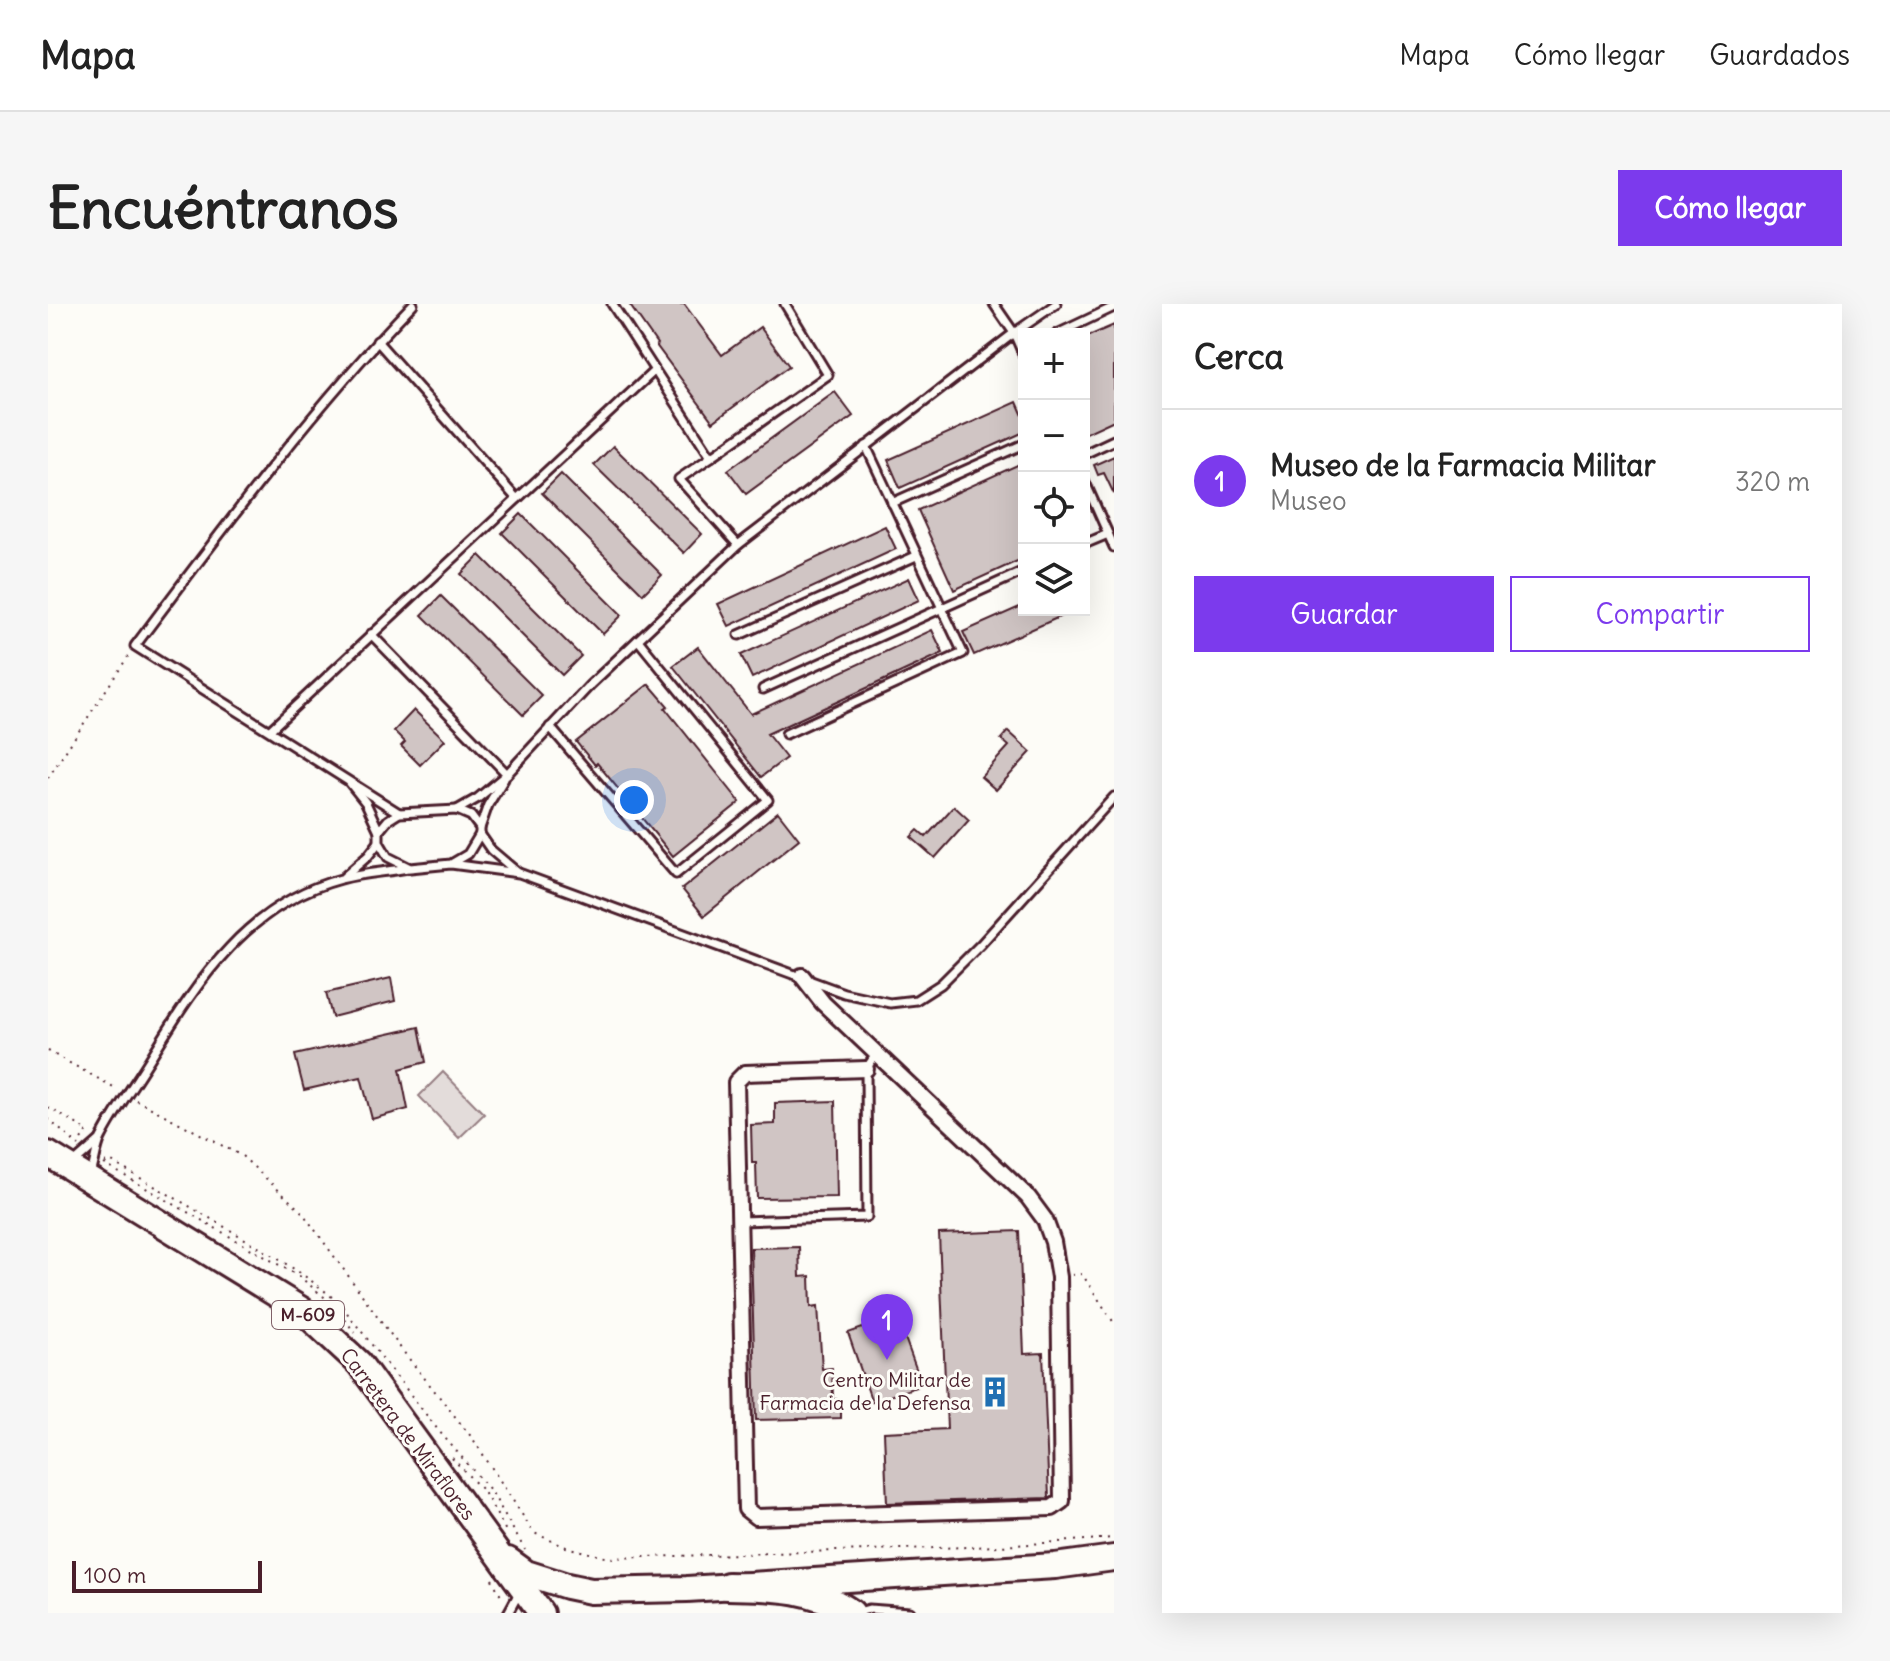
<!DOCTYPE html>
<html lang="es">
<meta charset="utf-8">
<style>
body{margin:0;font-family:Delius,sans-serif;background:#f6f6f6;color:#222}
.controls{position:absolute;right:24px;top:24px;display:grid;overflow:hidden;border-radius:0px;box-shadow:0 8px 32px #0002}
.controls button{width:72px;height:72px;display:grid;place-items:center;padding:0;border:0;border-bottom:2px solid #e0e0e0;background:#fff;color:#222;font:40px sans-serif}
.scale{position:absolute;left:24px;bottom:20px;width:190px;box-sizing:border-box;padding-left:8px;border:4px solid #4a1f2b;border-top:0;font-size:22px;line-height:28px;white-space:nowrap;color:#4a1f2b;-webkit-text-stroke:6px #fdfcf7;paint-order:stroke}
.you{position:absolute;left:586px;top:496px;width:28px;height:28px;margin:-20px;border:6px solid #fff;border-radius:50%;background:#1a73e8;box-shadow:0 0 0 12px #1a73e833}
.badge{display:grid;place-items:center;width:52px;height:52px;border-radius:50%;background:#7c3aed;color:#fff;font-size:26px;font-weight:700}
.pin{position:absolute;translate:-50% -66px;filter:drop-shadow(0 2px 4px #0008)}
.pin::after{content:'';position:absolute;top:42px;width:28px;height:24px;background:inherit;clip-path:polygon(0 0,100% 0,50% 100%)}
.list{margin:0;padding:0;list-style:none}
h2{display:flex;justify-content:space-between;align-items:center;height:104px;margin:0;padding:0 32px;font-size:34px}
h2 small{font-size:26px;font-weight:400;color:#767676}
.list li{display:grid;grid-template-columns:52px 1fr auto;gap:24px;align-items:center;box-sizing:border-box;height:144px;padding:0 32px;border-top:2px solid #e0e0e0}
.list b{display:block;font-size:30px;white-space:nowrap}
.list p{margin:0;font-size:26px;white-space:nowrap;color:#767676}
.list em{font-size:26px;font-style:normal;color:#767676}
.actions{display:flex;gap:16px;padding:24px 32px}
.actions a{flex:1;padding:18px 0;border:2px solid #7c3aed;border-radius:0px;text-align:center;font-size:28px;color:#7c3aed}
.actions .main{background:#7c3aed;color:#fff}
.icon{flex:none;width:44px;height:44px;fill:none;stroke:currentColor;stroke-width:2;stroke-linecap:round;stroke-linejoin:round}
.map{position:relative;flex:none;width:1066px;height:1309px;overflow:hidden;border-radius:0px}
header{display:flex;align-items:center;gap:48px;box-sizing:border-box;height:112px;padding:0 40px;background:#fff;border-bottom:2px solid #e0e0e0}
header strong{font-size:38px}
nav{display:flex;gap:44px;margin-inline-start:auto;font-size:28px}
.intro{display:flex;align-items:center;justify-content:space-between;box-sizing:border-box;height:192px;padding:0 48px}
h1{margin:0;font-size:56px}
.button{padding:20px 36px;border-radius:0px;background:#7c3aed;color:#fff;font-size:28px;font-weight:700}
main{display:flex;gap:48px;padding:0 48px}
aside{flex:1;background:#fff;border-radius:0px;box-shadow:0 8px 32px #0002}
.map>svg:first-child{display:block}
</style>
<header>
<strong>Mapa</strong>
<nav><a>Mapa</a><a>Cómo llegar</a><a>Guardados</a></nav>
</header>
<div class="intro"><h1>Encuéntranos</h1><a class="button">Cómo llegar</a></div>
<main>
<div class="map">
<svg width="1066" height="1309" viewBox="0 0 1066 1309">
<rect width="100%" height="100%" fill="#fdfcf7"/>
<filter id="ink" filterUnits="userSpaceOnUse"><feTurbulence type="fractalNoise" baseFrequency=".0125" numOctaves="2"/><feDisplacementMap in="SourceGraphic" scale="16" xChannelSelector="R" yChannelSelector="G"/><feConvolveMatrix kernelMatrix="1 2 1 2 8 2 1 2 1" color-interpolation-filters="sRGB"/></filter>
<g filter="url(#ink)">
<path fill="#e3dcda" stroke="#967e82" stroke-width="2" d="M 395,768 L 436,810 L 411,834 L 371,792 Z"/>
<g fill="#d0c5c4" stroke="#4a1f2b" stroke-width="2">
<path d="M 581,0 L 636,0 L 674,51 L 712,23 L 741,62 L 665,118 L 608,41 L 609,40 Z"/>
<path d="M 1066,21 L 1066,116 L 1036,130 L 1036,34 Z"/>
<path d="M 787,88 L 805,112 L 698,190 L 680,166 Z"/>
<path d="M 969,98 L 976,114 L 976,128 L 852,184 L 840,156 Z"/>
<path d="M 565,142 L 654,230 L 636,249 L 546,161 Z"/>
<path d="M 1066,152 L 1066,190 L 1056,169 L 1050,171 L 1046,161 Z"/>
<path d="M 976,158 L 976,254 L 906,286 L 870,206 Z"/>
<path d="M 513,170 L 614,271 L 595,290 L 494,189 Z"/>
<path d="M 473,210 L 574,311 L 555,330 L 454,229 Z"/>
<path d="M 837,222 L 848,245 L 681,322 L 670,300 Z"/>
<path d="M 432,251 L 533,352 L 514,371 L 413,270 Z"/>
<path d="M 861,274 L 871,296 L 704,374 L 693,351 Z"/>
<path d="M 393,292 L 494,392 L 475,411 L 374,311 Z"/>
<path d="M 976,301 L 976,306 L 1027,306 L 926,351 L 915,328 Z"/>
<path d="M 884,326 L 895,349 L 719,430 L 738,454 L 713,473 L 625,362 L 650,343 L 703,410 Z"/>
<path d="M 601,380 L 620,402 L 617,404 L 692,498 L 625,552 L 549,459 L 547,461 L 528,438 Z"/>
<path d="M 366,406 L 397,436 L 372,461 L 353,442 L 357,438 L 346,427 Z"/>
<path d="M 960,427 L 983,448 L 948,486 L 933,473 L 961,442 L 953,435 Z"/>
<path d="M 906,502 L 921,516 L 887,554 L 863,533 L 870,526 L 878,533 Z"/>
<path d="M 730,508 L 751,535 L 656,612 L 634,585 Z"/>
<path d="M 343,674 L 347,697 L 284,713 L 278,689 Z"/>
<path d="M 371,723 L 378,758 L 352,765 L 360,805 L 324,815 L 313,773 L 256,786 L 247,751 Z"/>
<path d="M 787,797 L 789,893 L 709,894 L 708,859 L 704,859 L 703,821 L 727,820 L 727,799 Z"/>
<path d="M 971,927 L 976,1050 L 995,1049 L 1001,1194 L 839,1199 L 836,1128 L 899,1125 L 891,930 Z"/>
<path d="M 751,943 L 752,973 L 762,972 L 763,1003 L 770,1002 L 774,1065 L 784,1064 L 785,1095 L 793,1095 L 793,1114 L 708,1116 L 703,944 Z"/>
<path d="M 849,1012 L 874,1081 L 824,1098 L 800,1029 Z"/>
</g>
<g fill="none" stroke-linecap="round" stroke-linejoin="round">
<g stroke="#4a1f2b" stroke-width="13">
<g id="service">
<path d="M 564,0 L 663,153 L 780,71 L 737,0"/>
<path d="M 946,0 L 966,29 L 976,52"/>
<path d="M 1009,30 L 1066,3"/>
<path d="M 329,37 L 469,195"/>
<path d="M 1036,150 L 1066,136"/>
<path d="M 663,153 L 631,175 L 690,241"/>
<path d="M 1036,176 L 1066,243"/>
<path d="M 844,199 L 976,140"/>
<path d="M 1036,240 L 1060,230"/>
<path d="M 323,330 L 459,470"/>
<path d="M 691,331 L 868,252"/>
<path d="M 715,385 L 976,267"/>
<path d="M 502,423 L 628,570 L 720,496 L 590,336"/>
<path d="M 222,426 L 606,67"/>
<path d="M 738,430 L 915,349 L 818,142"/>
<path d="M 302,479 L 318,499 L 331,527"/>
<path d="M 409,506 L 430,494 L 459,470 L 542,381 L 690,241 L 966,29 L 1008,0"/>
<path d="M 351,509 L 87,342 C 175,225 263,106 365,0"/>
<path d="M 432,524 L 440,501 L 456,475"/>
<path d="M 432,530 L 443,546 L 469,568"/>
<path d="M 403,560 L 420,550 L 432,530 L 432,524 L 423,512 L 409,506 L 351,509 L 340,516 L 331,527 L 331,538 L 340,553 L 362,564 L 403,560 L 471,569 L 796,689 L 842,699 L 868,696 L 893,680 L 933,640 L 1066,493"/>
<path d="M 296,573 L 320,552 L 331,538"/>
<path d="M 26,859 L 51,837"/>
<path d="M 43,870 C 47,858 48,844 53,834 C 68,805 88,778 105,750 C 151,675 201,599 293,575 C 314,569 338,568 360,564"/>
<path d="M 692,917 L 819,913 L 818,765 L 829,749"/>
<path d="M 460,1309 L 472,1287"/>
<path d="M 807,1309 L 821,1305 L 862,1308"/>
</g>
</g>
<g stroke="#4a1f2b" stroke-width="20">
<path id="minor" d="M 754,672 L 775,699 L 980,893 L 997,916 L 1005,938 L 1011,973 L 1014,1197 L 1004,1204 L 708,1213 L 698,1205 L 688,778 L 697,769 L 818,765"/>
</g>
<g stroke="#4a1f2b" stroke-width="30">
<g id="primary">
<path d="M 0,850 L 254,1006 L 311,1059 L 493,1309"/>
<path d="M 460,1256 L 478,1269 L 519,1282 L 543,1287 L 639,1285 L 1007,1262 L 1066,1254"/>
</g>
</g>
<g stroke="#4a1f2b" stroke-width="32">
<path id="motorway" d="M 680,1282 C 724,1283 765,1282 803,1309"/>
</g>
<g stroke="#4a1f2b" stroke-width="2" stroke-dasharray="2 6" stroke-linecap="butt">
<path d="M 0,474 L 81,351"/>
<path d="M 0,747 L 69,785"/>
<path d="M 88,796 L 194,852 L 254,908 L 354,1046 L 425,1135 L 486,1229 L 518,1243 L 561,1254 L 953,1242 L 1066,1234"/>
<path d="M 0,803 L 40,827 L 30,840"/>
<path d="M 0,815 L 31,842"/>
<path d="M 57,859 L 62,857 C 110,884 159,912 207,941 C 237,959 266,976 293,1001 L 390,1126 L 443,1187 L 477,1246"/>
<path d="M 56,860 L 252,973 L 287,1002 L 307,1029"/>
<path d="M 1024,971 L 1034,970 L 1066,1019"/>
<path d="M 404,1154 L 436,1188 L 459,1229"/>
<path d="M 444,1275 L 454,1294"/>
</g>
<use href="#service" stroke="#fdfcf7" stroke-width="7"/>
<use href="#minor" stroke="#fdfcf7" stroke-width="14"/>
<use href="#primary" stroke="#fdfcf7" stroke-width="24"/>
<use href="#motorway" stroke="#fdfcf7" stroke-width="26"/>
</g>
</g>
<defs>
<g id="building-bare" transform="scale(2.4)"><path d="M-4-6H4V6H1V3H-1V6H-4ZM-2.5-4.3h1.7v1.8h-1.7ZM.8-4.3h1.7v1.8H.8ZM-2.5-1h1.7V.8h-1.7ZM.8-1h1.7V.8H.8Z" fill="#1f6fb2" stroke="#fdfcf7" stroke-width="2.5" paint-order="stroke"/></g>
</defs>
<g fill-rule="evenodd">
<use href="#building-bare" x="947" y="1088"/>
</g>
<g text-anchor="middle" stroke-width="6" stroke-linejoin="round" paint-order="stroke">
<rect fill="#fdfcf7" stroke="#806168" stroke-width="2" x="224" y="997" width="72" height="28" rx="6"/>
<g font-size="18" font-weight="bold" fill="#4a1f2b">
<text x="260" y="1017">M-609</text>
</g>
<g font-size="20" fill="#4a1f2b" stroke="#fdfcf7" text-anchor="end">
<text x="923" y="1083">Centro Militar de<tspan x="923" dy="23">Farmacia de la Defensa</tspan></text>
</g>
<g font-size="20" fill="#4a1f2b" stroke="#fdfcf7">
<text transform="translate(360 1130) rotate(53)" y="7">Carretera de Miraflores</text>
</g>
</g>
</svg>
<div class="controls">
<button>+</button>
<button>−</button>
<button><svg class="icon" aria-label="locate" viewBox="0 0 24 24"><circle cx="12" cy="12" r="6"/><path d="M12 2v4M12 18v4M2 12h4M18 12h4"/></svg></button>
<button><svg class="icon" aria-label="layers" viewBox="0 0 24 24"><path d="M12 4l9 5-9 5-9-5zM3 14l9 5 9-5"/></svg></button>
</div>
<div class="scale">100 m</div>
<div class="you"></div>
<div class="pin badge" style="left:839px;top:1056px">1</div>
</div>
<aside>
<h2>Cerca<small></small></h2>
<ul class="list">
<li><span class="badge">1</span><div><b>Museo de la Farmacia Militar</b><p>Museo</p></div><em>320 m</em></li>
</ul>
<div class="actions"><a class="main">Guardar</a><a>Compartir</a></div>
</aside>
</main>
